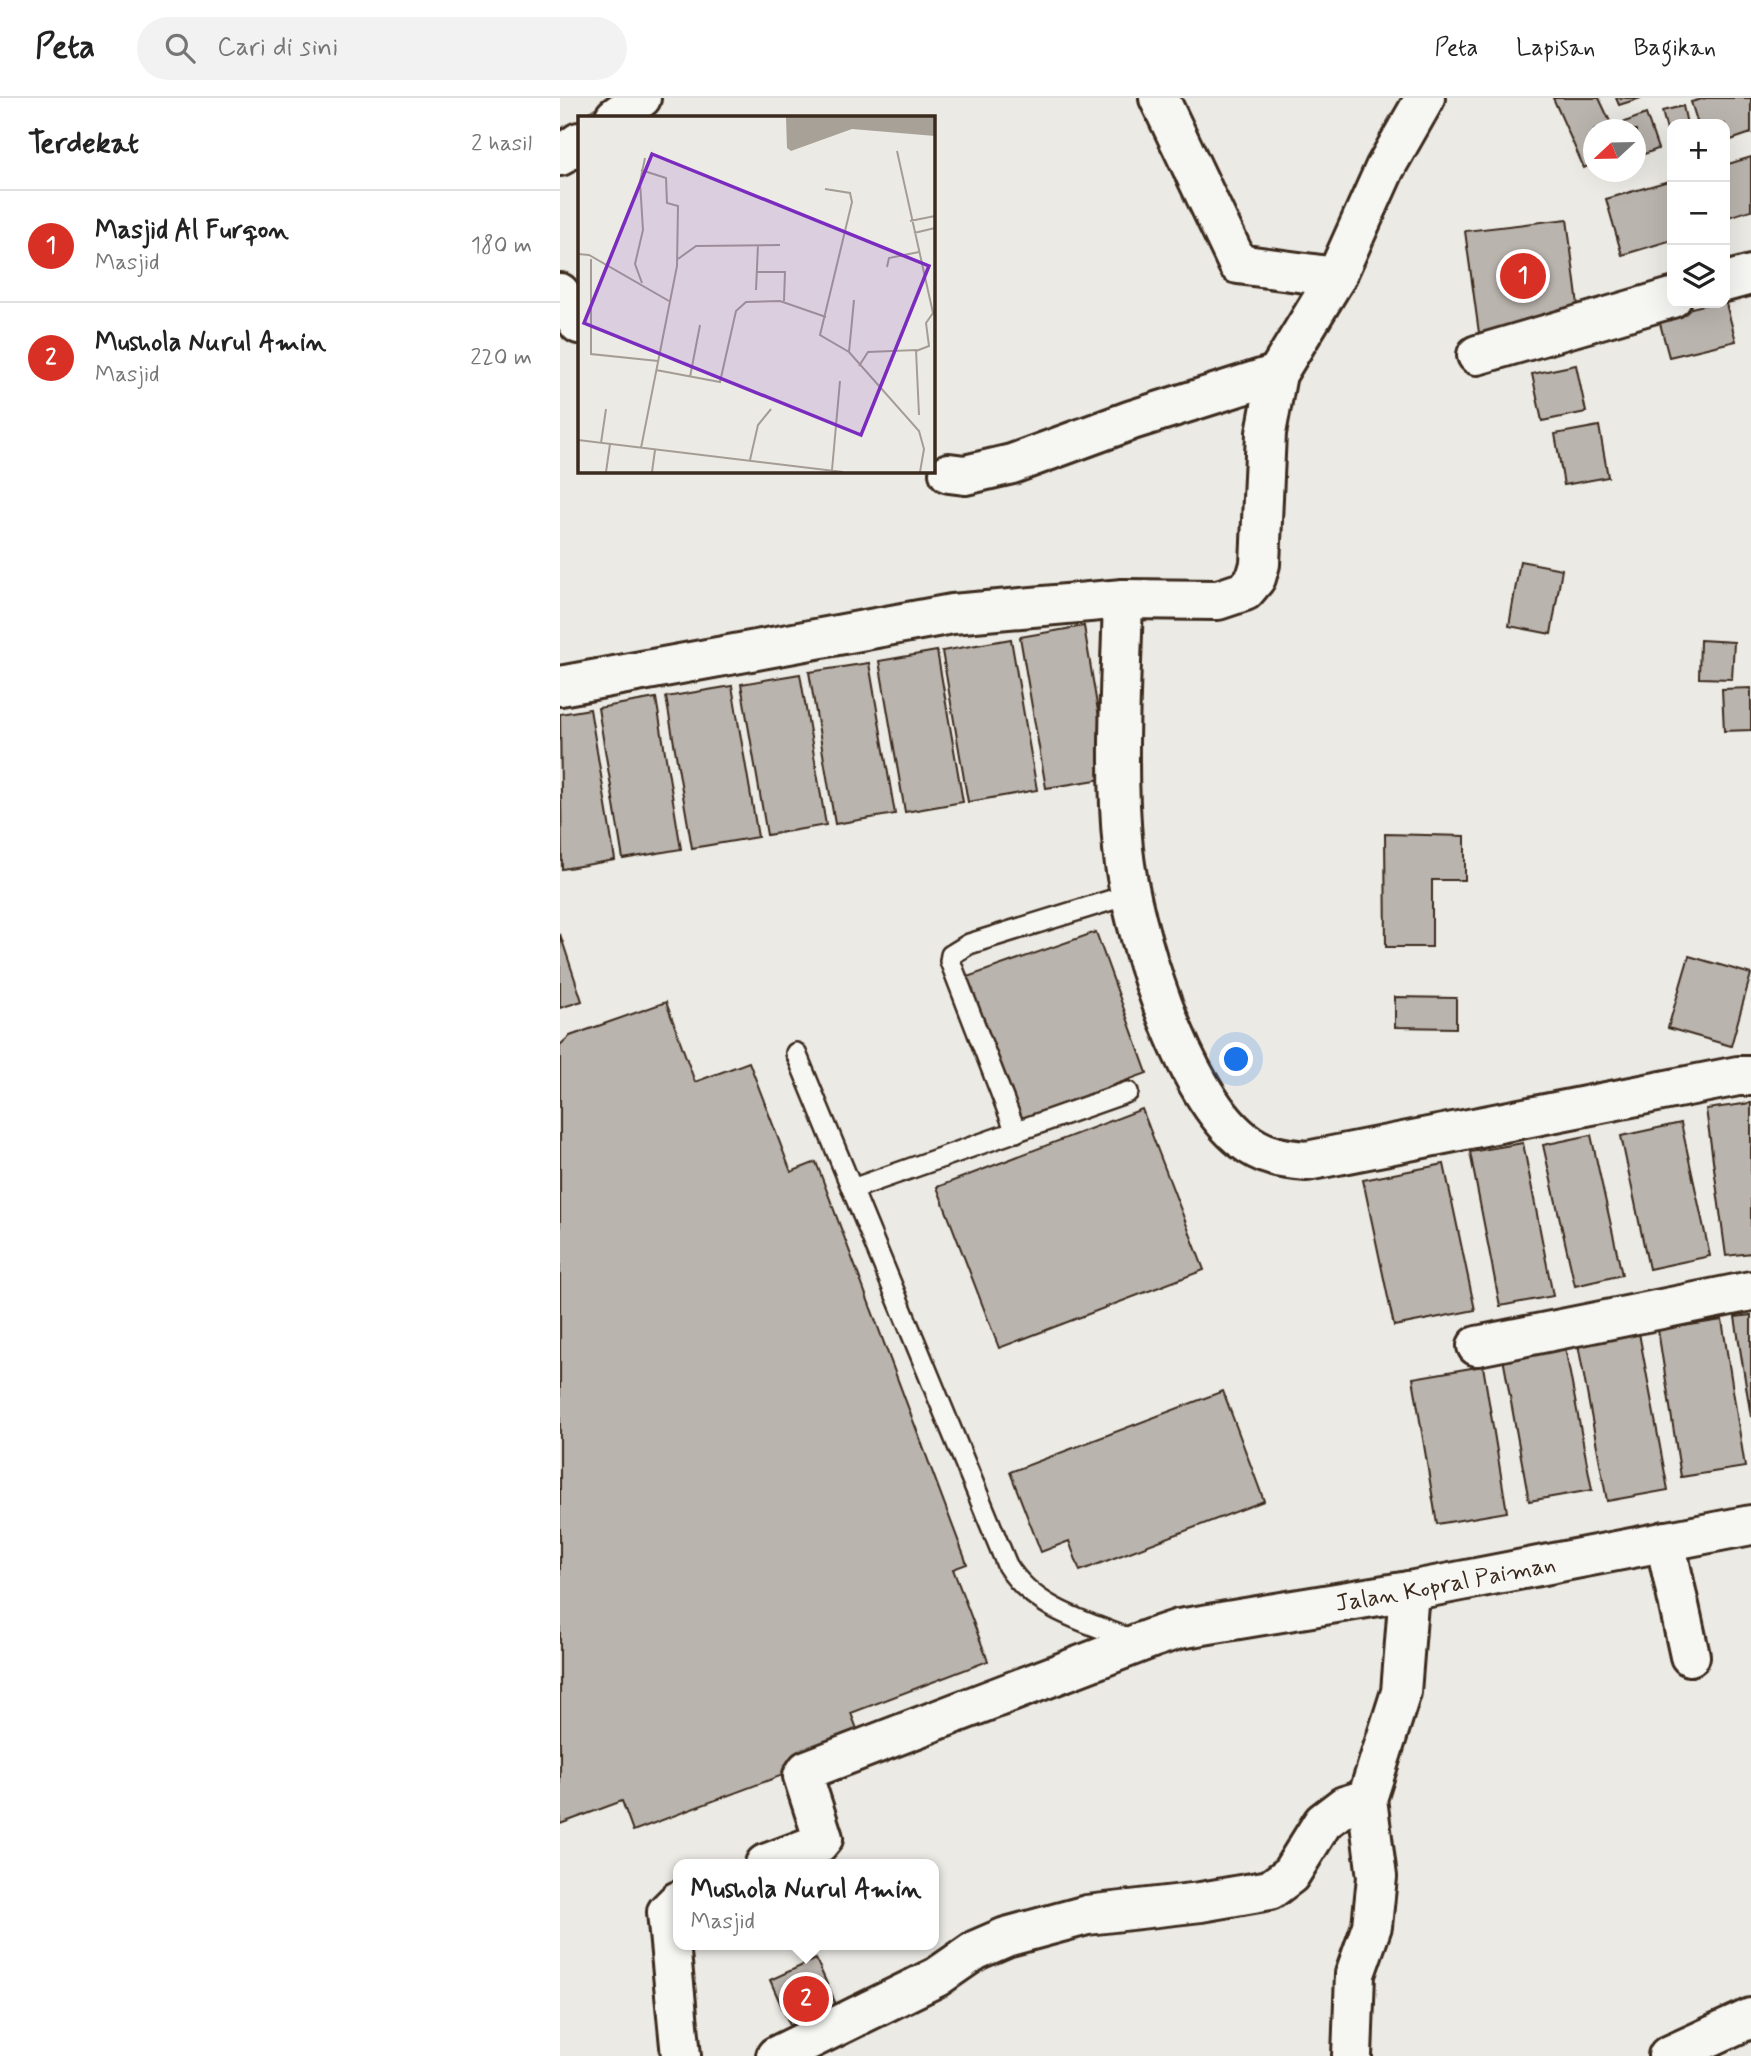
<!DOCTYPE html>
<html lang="id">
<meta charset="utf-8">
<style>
body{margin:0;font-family:Mynerve,sans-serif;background:#f2f2f2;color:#222}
.controls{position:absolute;right:21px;top:21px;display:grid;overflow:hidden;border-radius:14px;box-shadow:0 7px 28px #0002}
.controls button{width:63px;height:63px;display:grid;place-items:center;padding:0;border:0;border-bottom:2px solid #e0e0e0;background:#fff;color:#222;font:35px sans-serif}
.compass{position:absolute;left:1023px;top:21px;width:63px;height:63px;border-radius:50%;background:#fff;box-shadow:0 7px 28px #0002;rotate:248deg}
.you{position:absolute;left:677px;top:962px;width:24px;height:24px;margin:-18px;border:5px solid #fff;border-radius:50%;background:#1a73e8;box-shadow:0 0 0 10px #1a73e833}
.badge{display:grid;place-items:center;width:46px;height:46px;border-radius:50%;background:#d93025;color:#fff;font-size:23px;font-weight:700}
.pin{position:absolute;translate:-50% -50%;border:4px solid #fff;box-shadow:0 2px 7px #0006}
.popup{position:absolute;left:113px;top:1761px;width:266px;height:91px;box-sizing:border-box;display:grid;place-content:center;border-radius:14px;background:#fff;filter:drop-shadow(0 2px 5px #0005);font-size:23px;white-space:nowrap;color:#767676}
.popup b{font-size:26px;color:#222}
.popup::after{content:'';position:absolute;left:50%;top:100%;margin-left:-14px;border:14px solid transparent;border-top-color:#fff}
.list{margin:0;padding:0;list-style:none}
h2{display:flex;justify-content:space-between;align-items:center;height:91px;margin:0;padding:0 28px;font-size:30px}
h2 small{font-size:23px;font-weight:400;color:#767676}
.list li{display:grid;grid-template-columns:46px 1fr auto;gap:21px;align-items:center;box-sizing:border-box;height:112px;padding:0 28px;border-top:2px solid #e0e0e0}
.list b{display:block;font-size:26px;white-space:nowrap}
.list p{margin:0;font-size:23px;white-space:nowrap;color:#767676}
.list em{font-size:23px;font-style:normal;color:#767676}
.icon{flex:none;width:38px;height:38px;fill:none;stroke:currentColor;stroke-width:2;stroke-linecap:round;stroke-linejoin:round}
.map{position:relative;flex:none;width:1191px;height:1958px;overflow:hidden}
header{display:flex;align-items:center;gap:42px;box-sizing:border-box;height:98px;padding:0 35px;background:#fff;border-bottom:2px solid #e0e0e0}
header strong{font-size:33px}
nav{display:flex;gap:38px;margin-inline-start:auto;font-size:24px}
.search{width:490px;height:63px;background:#f2f2f2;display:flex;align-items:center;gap:18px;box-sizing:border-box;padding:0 24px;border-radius:38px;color:#767676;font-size:26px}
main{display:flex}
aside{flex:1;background:#fff}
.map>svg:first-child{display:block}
</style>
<header>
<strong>Peta</strong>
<div class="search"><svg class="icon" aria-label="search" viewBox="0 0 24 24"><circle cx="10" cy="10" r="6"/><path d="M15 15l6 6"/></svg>Cari di sini</div>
<nav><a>Peta</a><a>Lapisan</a><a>Bagikan</a></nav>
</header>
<main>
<aside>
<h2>Terdekat<small>2 hasil</small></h2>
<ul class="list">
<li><span class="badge">1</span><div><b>Masjid Al Furqon</b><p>Masjid</p></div><em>180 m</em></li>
<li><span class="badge">2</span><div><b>Mushola Nurul Amin</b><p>Masjid</p></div><em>220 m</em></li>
</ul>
</aside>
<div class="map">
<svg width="1191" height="1958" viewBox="0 0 1191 1958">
<rect width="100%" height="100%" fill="#ebeae5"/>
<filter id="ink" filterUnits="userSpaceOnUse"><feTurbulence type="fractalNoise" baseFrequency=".0143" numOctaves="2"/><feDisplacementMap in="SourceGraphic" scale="14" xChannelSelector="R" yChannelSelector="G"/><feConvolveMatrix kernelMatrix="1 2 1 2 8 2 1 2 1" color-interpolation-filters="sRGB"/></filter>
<g filter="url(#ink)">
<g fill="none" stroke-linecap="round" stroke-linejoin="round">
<path stroke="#7c7167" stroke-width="10" d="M 29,19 L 48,6"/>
</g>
<g fill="#bab4ae" stroke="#3b2a1e" stroke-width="2">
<path d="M 993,0 L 1039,0 L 1054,32 L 1034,32 L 1034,65 L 1024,70 Z"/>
<path d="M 1056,0 L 1081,0 L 1059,7 Z"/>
<path d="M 1146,0 L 1191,0 L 1191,35 L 1165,44 L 1165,26 L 1138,26 L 1131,4 Z"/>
<path d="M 1123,8 L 1127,26 L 1112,26 L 1112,52 L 1102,13 Z"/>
<path d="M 1086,16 L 1098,51 L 1076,59 L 1076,32 L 1061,32 L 1059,26 Z"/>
<path d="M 1191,59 L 1191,112 L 1165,120 L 1165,67 Z"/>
<path d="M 1112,82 L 1112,142 L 1062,157 L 1046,101 Z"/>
<path d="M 1007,121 L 1020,223 L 919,235 L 905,133 Z"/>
<path d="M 1165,202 L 1176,243 L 1109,259 L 1098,218 L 1152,205 L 1165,205 Z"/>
<path d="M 1016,267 L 1026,314 L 982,323 L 972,276 Z"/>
<path d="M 1039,328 L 1048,379 L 1004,387 L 995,336 Z"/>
<path d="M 960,463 L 1002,471 L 991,536 L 949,528 Z"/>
<path d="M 524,528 L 549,680 L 486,690 L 460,539 Z"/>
<path d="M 451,541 L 477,692 L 408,704 L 382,553 Z"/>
<path d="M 1140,542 L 1174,544 L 1172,581 L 1139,580 Z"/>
<path d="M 377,553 L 403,704 L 345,714 L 319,563 Z"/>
<path d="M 309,565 L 335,716 L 275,726 L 249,574 Z"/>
<path d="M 240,576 L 266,727 L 207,737 L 181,586 Z"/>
<path d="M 172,588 L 198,739 L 132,750 L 106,599 Z"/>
<path d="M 1191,590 L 1191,632 L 1164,633 L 1162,591 Z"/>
<path d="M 96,600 L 121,751 L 63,761 L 38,610 Z"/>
<path d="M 30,611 L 55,762 L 2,771 L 0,616 Z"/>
<path d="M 825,736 L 905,738 L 905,782 L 872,782 L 872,849 L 826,849 Z"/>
<path d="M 536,834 L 587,975 L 458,1022 L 407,879 Z"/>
<path d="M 0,836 L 22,903 L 0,910 Z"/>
<path d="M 1129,858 L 1191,876 L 1171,948 L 1108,930 Z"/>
<path d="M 835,899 L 896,900 L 896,930 L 835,929 Z"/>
<path d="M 106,904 L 135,984 L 189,964 L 231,1074 L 256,1064 L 407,1466 L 393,1471 L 428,1563 L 291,1615 L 303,1647 L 73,1733 L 62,1703 L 0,1726 L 0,947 L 10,938 Z"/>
<path d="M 1191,1005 L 1191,1155 L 1166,1158 L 1146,1011 Z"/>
<path d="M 582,1011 L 644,1172 L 439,1250 L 377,1089 Z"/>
<path d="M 1121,1025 L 1150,1158 L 1089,1171 L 1061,1038 Z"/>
<path d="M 1031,1037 L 1062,1177 L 1015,1188 L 983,1047 Z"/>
<path d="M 963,1045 L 993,1198 L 940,1208 L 910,1054 Z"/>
<path d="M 884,1066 L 915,1212 L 834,1228 L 803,1082 Z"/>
<path d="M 1191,1217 L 1191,1319 L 1175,1219 Z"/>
<path d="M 1162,1222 L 1185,1369 L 1121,1379 L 1098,1232 Z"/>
<path d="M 1079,1235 L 1108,1392 L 1047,1403 L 1018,1246 Z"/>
<path d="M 1005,1249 L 1032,1392 L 969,1403 L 943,1260 Z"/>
<path d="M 923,1268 L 947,1414 L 877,1426 L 853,1280 Z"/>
<path d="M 663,1293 L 704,1403 L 520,1473 L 509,1443 L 481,1454 L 450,1374 Z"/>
<path d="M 256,1861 L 282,1920 L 235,1939 L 210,1882 Z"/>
</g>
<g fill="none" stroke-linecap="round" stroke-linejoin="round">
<g stroke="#3b2a1e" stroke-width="24">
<g id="lane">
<path d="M 236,955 L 447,1467 C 475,1513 530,1525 578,1544"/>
<path d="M 456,1034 L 390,863 L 391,857 L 409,846 L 571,796"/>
<path d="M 292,1091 L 568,994"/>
</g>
</g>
<g stroke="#3b2a1e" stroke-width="44">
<g id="street">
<path d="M 599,0 L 678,166 L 776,179"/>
<path d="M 55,19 L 81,0"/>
<path d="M 0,58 L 19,44"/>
<path d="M 1165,184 L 1191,177"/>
<path d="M 0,195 L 19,226"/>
<path d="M 917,257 L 1112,200"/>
<path d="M 389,375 L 405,377 L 452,366 L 572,322 L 717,276"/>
<path d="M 563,501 C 561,584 555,668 563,751 C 571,829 621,993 683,1042 C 703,1058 722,1061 747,1063 L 1178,978 L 1191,978"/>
<path d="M 0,588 L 392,516 L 563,501 L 658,502 L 685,493 L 696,480 L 700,466 L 706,335 L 717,276 L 776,179 L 825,70 L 865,0"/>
<path d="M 917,1248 L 1191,1193"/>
<path d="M 1105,1443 L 1130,1558"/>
<path id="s1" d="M 205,1766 L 258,1746 L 263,1740 L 243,1678 L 247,1672 L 592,1540 L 619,1531 L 849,1493 L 1191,1427"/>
<path d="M 118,1803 L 107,1814 L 121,1958"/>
<path d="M 216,1958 L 377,1879 L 416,1852 L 446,1839 L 527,1817 L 641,1804 L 710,1792 L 730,1777 L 763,1724 L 784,1708 L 807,1701"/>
<path d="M 792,1958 L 795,1876 L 812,1828 L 817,1779 L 807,1701 L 841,1594 L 849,1493"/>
<path d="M 1108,1958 L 1191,1920"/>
</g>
</g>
<use href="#lane" stroke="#f6f6f2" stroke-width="19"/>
<use href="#street" stroke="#f6f6f2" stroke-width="38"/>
</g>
</g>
<g text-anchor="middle" stroke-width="7" stroke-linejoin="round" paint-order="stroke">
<g font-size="24" fill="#3b2a1e" stroke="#f6f6f2">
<text dy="8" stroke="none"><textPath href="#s1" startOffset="805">Jalan Kopral Paiman</textPath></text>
</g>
</g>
<g transform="translate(18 18)">
<rect width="357" height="357" fill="#ebeae5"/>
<path d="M 208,1 L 357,1 L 357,20 L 274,13 L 213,35 L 209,32 Z" fill="#a8a198"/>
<path fill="none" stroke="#a59d95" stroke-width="2" d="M 319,35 L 355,197 L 348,207 L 351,230 L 338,235M 247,73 L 272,77 L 274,86 L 242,219 L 271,236 L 341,315 L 346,333 L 342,356M 332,105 L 357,100M 336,117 L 357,112M 0,138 L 11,139 L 91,185M 13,143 L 13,238 L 80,245M 100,143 L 118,130 L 202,129M 309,151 L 311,142 L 341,136M 179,156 L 207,156 L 206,185M 64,167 L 57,148 L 65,114 L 62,66 L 67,42M 178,174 L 180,129M 271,236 L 276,184M 281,250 L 290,236 L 338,234 L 341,299M 78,254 L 142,266 L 158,195 L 168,186 L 202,185 L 248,201M 112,261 L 122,209M 0,324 L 265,356M 23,327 L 28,293M 63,332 L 99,150 L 100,90 L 89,87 L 88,62 L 63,54M 172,344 L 180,309 L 193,293M 254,354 L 262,265M 28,356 L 32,328M 74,356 L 77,334"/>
<path fill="#7b2cbf" fill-opacity="0.15" stroke="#7b2cbf" stroke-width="3.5" d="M 74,38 L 351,150 L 283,319 L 6,207 Z"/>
<rect width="357" height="357" fill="none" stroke="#3b2a1e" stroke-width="3.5"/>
</g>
</svg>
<div class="controls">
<button>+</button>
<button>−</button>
<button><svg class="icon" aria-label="layers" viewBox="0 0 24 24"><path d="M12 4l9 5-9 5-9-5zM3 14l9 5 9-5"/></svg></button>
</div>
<svg class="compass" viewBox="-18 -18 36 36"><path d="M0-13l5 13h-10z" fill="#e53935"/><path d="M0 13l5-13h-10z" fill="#767676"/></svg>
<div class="you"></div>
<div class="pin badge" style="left:963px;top:178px">1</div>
<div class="pin badge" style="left:246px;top:1901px">2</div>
<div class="popup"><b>Mushola Nurul Amin</b>Masjid</div>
</div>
</main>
